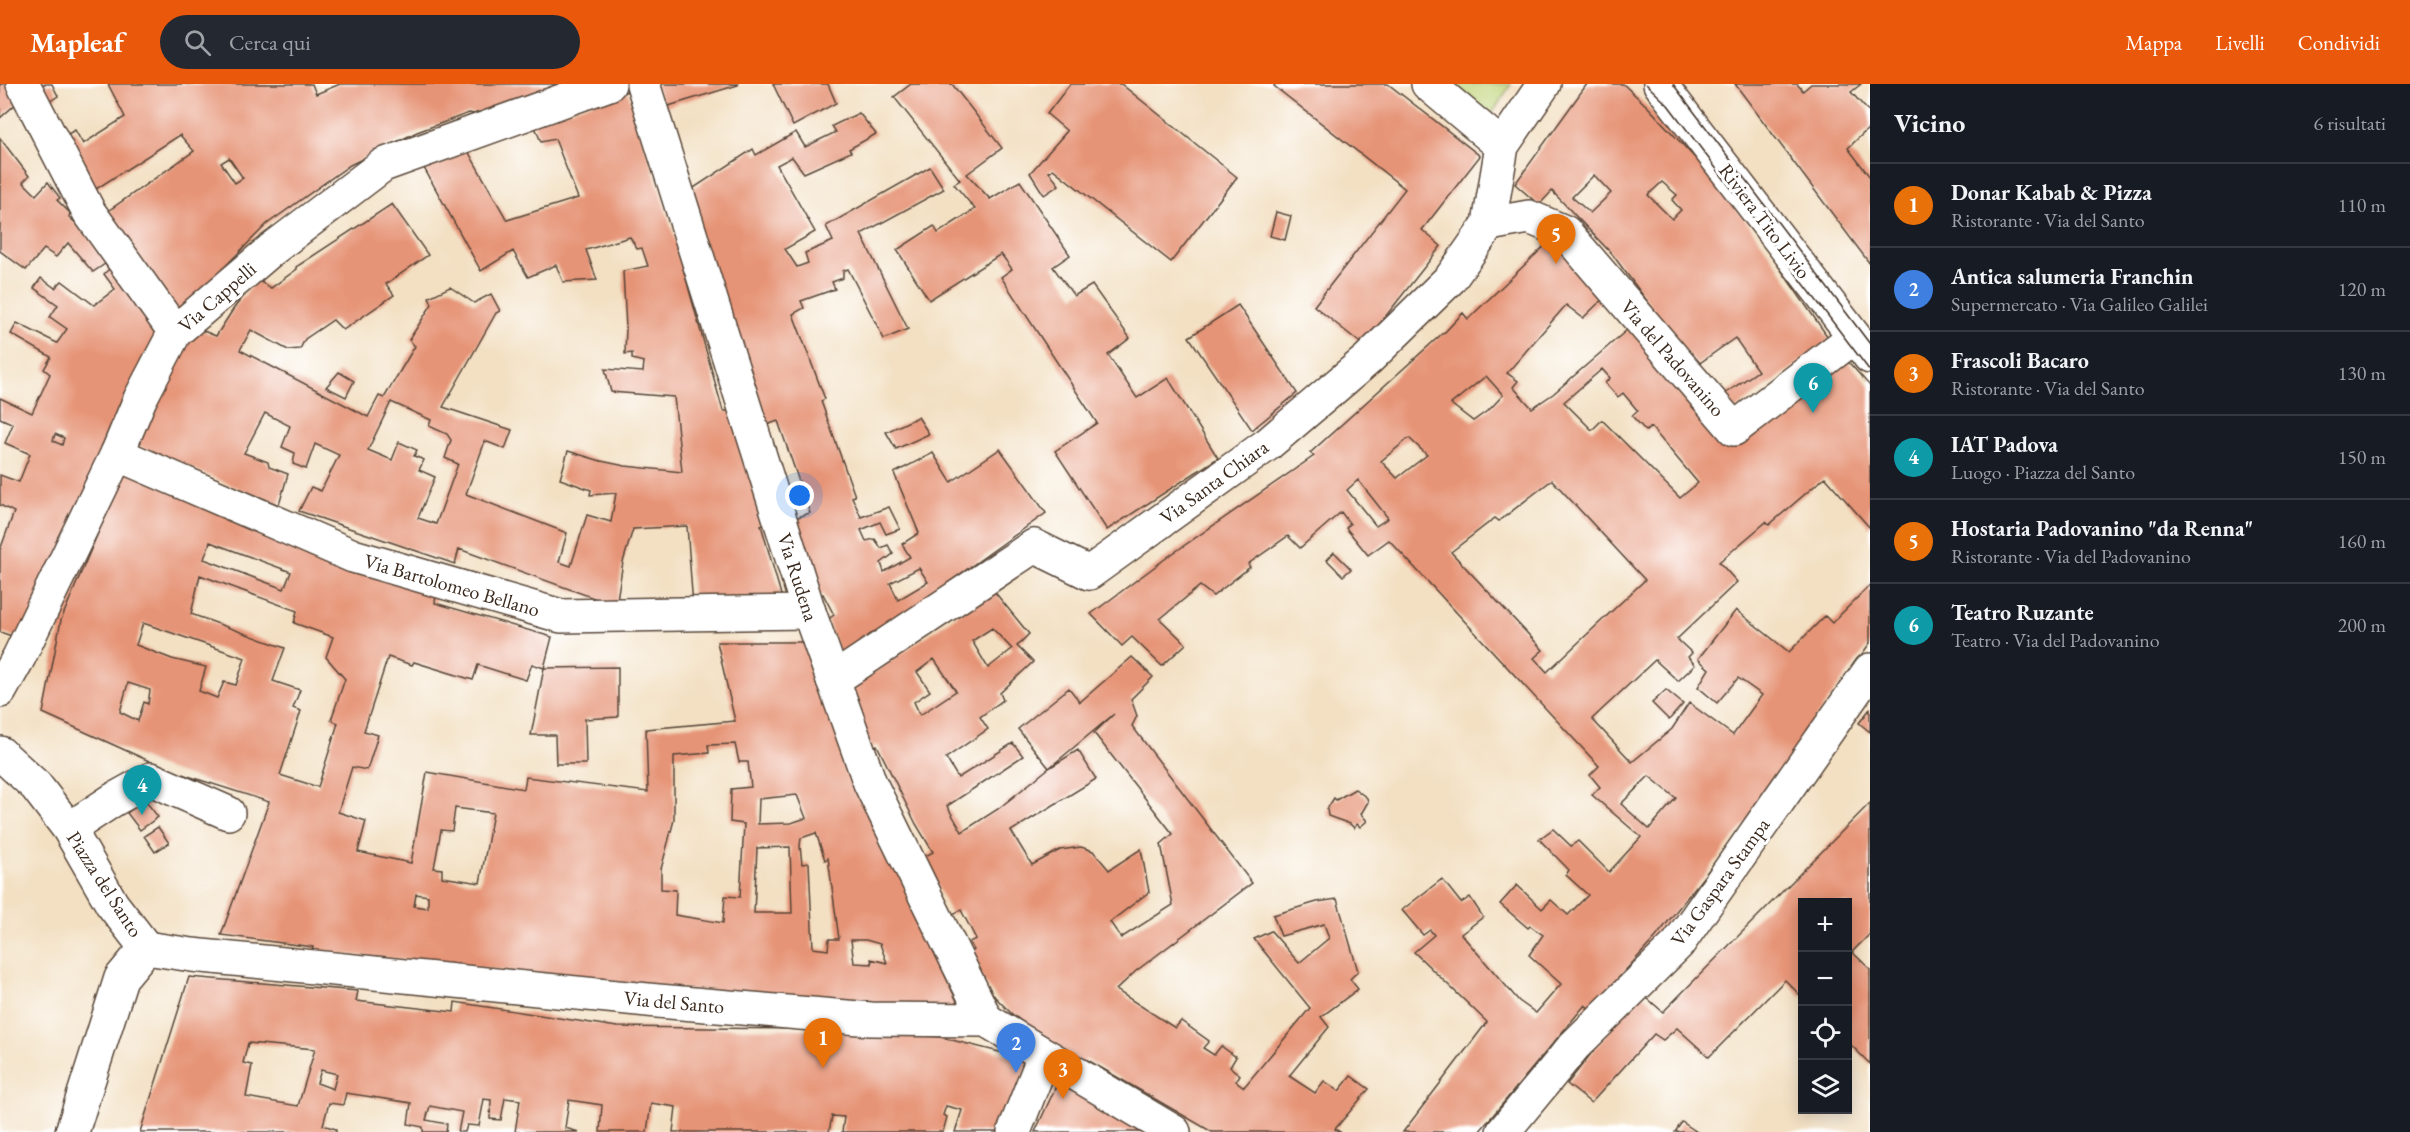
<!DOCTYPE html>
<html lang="it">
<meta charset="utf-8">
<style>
body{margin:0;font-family:"EB Garamond",serif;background:#242831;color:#f1f3f6}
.controls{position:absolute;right:18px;bottom:18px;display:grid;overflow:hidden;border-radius:0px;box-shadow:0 3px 15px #0003}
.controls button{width:54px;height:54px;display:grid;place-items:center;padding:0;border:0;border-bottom:2px solid #363941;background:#171b24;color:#f1f3f6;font:30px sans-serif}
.you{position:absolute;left:800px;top:412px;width:21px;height:21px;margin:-15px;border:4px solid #fff;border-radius:50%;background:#1a73e8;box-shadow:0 0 0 9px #1a73e833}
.badge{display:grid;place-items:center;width:39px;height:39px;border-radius:50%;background:#ea580c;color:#fff;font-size:20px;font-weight:700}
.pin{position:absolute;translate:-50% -50px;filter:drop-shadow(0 2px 3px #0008)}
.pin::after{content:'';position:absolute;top:32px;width:21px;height:18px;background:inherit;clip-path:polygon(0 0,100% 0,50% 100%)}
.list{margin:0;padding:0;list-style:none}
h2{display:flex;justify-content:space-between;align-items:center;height:78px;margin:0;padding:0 24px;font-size:26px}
h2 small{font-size:20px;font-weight:400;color:#9ea1a6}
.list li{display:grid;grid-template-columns:39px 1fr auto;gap:18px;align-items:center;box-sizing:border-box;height:84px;padding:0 24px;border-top:2px solid #363941}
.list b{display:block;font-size:22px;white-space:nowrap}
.list p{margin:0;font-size:20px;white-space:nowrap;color:#9ea1a6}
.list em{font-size:20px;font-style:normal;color:#9ea1a6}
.icon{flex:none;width:33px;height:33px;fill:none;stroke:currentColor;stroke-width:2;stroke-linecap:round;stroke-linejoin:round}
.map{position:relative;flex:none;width:1870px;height:1048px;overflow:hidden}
header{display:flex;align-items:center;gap:36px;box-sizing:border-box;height:84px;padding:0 30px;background:#ea580c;color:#fff}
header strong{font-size:28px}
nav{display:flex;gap:33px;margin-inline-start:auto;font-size:21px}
.search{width:420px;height:54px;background:#242831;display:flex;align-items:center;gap:15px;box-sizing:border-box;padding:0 21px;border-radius:33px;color:#9ea1a6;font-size:22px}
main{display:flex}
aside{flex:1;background:#171b24}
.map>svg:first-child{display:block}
</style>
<header>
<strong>Mapleaf</strong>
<div class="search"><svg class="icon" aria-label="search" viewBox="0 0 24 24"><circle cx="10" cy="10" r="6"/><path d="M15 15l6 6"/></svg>Cerca qui</div>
<nav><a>Mappa</a><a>Livelli</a><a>Condividi</a></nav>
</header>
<main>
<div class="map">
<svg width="1870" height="1048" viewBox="0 0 1870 1048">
<rect width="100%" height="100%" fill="#fff"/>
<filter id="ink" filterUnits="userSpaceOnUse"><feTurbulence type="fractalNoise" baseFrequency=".0167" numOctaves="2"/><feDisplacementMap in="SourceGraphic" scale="12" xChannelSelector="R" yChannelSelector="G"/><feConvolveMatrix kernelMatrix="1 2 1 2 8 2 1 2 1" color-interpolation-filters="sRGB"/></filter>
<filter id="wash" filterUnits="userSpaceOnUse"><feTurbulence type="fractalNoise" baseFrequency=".008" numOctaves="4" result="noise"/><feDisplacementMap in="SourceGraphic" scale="24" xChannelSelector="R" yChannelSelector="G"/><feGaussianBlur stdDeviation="1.35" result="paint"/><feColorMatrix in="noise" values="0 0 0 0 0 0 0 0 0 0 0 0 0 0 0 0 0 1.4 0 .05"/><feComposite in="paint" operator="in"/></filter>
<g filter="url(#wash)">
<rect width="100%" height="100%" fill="#f3e0c3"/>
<path fill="#bfd478" stroke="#7d7f4b" stroke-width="1.5" d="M 1453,0 L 1511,0 L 1490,33 Z"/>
<g id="blocks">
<g fill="#e69477" fill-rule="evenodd">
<path d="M 0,0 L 7,0 L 18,18 L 0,34 Z"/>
<path d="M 36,0 L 52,0 L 58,12 L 46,20 Z"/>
<path d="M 108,0 L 312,0 L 316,10 L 340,0 L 570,0 L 474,30 L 469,29 L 417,48 L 350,81 L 267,140 L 173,235 L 98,134 L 194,67 L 180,51 L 93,107 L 64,52 L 75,46 L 83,60 L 125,33 ZM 229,74 L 243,94 L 235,99 L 221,79 Z"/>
<path d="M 655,0 L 738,0 L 738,1 L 665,23 Z"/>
<path d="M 773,0 L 828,0 L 836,19 L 793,42 Z"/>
<path d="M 911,0 L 952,0 L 1002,64 L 967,90 L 990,115 L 1020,97 L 1070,171 L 1053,183 L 1074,212 L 1092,201 L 1130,254 L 1108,271 L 1137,314 L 1168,294 L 1218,374 L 1107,446 L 1055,367 L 1097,339 L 1001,193 L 1012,185 L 1001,170 L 929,216 L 897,166 L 934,142 L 938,149 L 975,125 L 954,100 L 960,96 L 894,13 Z"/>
<path d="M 1070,0 L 1121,0 L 1237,93 L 1171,178 L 1053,85 L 1049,88 L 1059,101 L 1044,111 L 1030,89 L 1067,47 L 1047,30 Z"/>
<path d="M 1275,0 L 1388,0 L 1480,72 L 1422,146 L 1441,162 L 1363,261 L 1314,222 L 1405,105 L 1274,2 Z"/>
<path d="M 1587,0 L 1623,0 L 1648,23 L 1706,86 L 1705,84 L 1758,153 L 1830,256 L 1735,326 L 1723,311 L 1758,287 L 1735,254 L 1697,281 L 1680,261 L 1612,170 L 1552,107 L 1539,121 L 1515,100 ZM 1594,91 L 1611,109 L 1590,129 L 1572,113 ZM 1662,98 L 1677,111 L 1672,116 L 1681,126 L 1672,135 L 1648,111 Z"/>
<path d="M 1735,0 L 1797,0 L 1803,7 L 1811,0 L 1861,0 L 1851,8 L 1870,29 L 1870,46 L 1868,45 L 1848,64 L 1870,93 L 1870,180 Z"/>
<path d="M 628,7 L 674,152 L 723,327 L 735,327 L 773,442 L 761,441 L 782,514 L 693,522 L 687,442 L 633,445 L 623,478 L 616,522 L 459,465 L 455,480 L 299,427 L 311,403 L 321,407 L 339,371 L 315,360 L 306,385 L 293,380 L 295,369 L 282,363 L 290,342 L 265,329 L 244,369 L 268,378 L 269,383 L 288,390 L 279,421 L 131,359 L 196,244 L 216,252 L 234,224 L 257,196 L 271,204 L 297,185 L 296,183 L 392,120 L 428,171 L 386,200 L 394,211 L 343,246 L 333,236 L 305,255 L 300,265 L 288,266 L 251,246 L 240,266 L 368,333 L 379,312 L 384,314 L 415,262 L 409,256 L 432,220 L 429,213 L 450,203 L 474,219 L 491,210 L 500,227 L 496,229 L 443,323 L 512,346 L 505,365 L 485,357 L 466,410 L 567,449 L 559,478 L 571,482 L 587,431 L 611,438 L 616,409 L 590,411 L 591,406 L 560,395 L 568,367 L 601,377 L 625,382 L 682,388 L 674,313 L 611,308 L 605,285 L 643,288 L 644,278 L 632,275 L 632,269 L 625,270 L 626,244 L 623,187 L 648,182 L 642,164 L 637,165 L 630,153 L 586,166 L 597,196 L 563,198 L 556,181 L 528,193 L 513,167 L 481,187 L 423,82 L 464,60 L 507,136 L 578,114 L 555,55 L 541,58 L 533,38 ZM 391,318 L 431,336 L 429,342 L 447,350 L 451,356 L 445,374 L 458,380 L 436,440 L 418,434 L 435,393 L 419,386 L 424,376 L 414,372 L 417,366 L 399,358 L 392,376 L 368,366 Z"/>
<path d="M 859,29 L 876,50 L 849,65 L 851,68 L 804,89 L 792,73 L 777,81 L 815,148 L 785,165 L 797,183 L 808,179 L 805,169 L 833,157 L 826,142 L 930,83 L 944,105 L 861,150 L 908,245 L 884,255 L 848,185 L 843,187 L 843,194 L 832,198 L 835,205 L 801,217 L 804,224 L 793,230 L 825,315 L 821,317 L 855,412 L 852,413 L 861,433 L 889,423 L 900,445 L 886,450 L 880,438 L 861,446 L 866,457 L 875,455 L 881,464 L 888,461 L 893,470 L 881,479 L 884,488 L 910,473 L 902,460 L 919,449 L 894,389 L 933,369 L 951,398 L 1000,365 L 1046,429 L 935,508 L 842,579 L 827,536 L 834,531 L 823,510 L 816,513 L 789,436 L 810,429 L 778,337 L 764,342 L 686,109 L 753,65 L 756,71 L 796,48 L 805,63 L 836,48 L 832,42 ZM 919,484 L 928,498 L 898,516 L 890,499 Z"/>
<path d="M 0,54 L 29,92 L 23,98 L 36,111 L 48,98 L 60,114 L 57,116 L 70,129 L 69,133 L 80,143 L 166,248 L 26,557 L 0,548 L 0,466 L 14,428 L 0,421 L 0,391 L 19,398 L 30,370 L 5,359 L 13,340 L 0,334 L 0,314 L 32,329 L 50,290 L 44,285 L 51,273 L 11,250 L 17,239 L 57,259 L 67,245 L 50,233 L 58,221 L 34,204 L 41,194 L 55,204 L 62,197 L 94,221 L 115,205 L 104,190 L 109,185 L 105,180 L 93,188 L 68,159 L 56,173 L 44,165 L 26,186 L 0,167 ZM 55,350 L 64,354 L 62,361 L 53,357 Z"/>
<path d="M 1276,128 L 1291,132 L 1285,156 L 1270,152 Z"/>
<path d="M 1554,153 L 1609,209 L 1583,234 L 1566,221 L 1507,289 L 1518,297 L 1513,303 L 1532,324 L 1553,310 L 1635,239 L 1736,362 L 1843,272 L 1870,302 L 1870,444 L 1825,393 L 1769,441 L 1766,438 L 1719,478 L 1737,498 L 1677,555 L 1692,569 L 1688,573 L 1695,581 L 1678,597 L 1655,576 L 1592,635 L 1632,678 L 1672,645 L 1689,619 L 1733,651 L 1762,611 L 1738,594 L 1717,619 L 1698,603 L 1709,585 L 1698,575 L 1736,526 L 1789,568 L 1825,532 L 1832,539 L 1870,501 L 1870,559 L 1807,646 L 1814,652 L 1656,853 L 1590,925 L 1585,921 L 1479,1048 L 1403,1048 L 1487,938 L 1414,868 L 1434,851 L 1430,846 L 1423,851 L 1402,826 L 1442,795 L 1461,819 L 1470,813 L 1483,833 L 1461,850 L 1519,917 L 1536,929 L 1561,900 L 1529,871 L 1543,851 L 1530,842 L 1528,844 L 1500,820 L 1517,801 L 1542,825 L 1551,816 L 1568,831 L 1588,811 L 1566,791 L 1569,786 L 1539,755 L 1553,745 L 1571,762 L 1578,757 L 1609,788 L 1641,753 L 1592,711 L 1600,703 L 1590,691 L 1599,682 L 1389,456 L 1368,471 L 1346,444 L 1350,440 L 1341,428 L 1300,464 L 1288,452 L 1248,480 L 1250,483 L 1213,512 L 1200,502 L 1160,535 L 1186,560 L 1162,582 L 1132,553 L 1122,562 L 1091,530 L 1169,472 L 1314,372 L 1310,369 L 1444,248 L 1443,250 L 1463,229 L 1468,235 ZM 1602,285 L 1610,294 L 1605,299 L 1618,313 L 1623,309 L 1638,327 L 1632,332 L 1646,347 L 1651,343 L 1698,399 L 1680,414 L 1602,336 L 1592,346 L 1564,318 ZM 1486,292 L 1503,311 L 1490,325 L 1473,337 L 1451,320 ZM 1409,354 L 1427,371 L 1397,394 L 1381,377 ZM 1358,396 L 1388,434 L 1376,442 L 1347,406 ZM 1552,396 L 1645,496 L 1547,588 L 1534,574 L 1543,566 L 1451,468 L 1495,434 L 1499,437 ZM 1649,692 L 1676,714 L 1649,745 L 1621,720 Z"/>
<path d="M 1238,221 L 1297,309 L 1252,346 L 1189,253 Z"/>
<path d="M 339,288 L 354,297 L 346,313 L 326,303 Z"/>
<path d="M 918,333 L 929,350 L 896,365 L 886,348 Z"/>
<path d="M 125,385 L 436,510 L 435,519 L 552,553 L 544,584 L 532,580 L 526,596 L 478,581 L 473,596 L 414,578 L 412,581 L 388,573 L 364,647 L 378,651 L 367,686 L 352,683 L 338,728 L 366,737 L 358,768 L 411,779 L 427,688 L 524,705 L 526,693 L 648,708 L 646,645 L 735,637 L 717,558 L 807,558 L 918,833 L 961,926 L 907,928 L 312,867 L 313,863 L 221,851 L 269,718 L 169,686 L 43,629 L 61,536 ZM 210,458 L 291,488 L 284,505 L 204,475 ZM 200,491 L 297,527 L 294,539 L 333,553 L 326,573 L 345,595 L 331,636 L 338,639 L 318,703 L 280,691 L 301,627 L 293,624 L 300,606 L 273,597 L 285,564 L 191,530 ZM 143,539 L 245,574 L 236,601 L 224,598 L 217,614 L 199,607 L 206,583 L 172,575 L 136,561 ZM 128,599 L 150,606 L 148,620 L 144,618 L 138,637 L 120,628 ZM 735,660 L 739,678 L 748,678 L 751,703 L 731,705 L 730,738 L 744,740 L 740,813 L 725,812 L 723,839 L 675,831 L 676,806 L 661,805 L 661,785 L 674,736 L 674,672 L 709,669 L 708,661 ZM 797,711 L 806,734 L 791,739 L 758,740 L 759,715 ZM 455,724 L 493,729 L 480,799 L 442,793 L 442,785 L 434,784 L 441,746 L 452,747 ZM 816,749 L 825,776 L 828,774 L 839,855 L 829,855 L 828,866 L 813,864 L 809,779 L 802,780 L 800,762 L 801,754 ZM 790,763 L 792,829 L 754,829 L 757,764 ZM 416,810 L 428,812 L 428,824 L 414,822 ZM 851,856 L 866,856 L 880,860 L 887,879 L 871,875 L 872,880 L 854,879 Z"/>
<path d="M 1334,468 L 1351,485 L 1343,492 L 1327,476 Z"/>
<path d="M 993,506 L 1029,550 L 1017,562 L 1033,578 L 1000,609 L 1003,616 L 980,633 L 988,645 L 946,674 L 958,694 L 1013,659 L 1023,672 L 947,722 L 962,748 L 998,725 L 1049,684 L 1018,645 L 1069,604 L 1080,618 L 1132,573 L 1153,593 L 1131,615 L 1137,632 L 1132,642 L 1252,799 L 1136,887 L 1116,906 L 1175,944 L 1181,937 L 1209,957 L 1203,964 L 1214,971 L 1221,962 L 1236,973 L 1230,983 L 1240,991 L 1236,997 L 1244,1003 L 1310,924 L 1254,855 L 1271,847 L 1299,879 L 1329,854 L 1324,840 L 1281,852 L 1273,831 L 1317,818 L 1337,815 L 1358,887 L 1350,895 L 1358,905 L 1321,933 L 1329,943 L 1289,992 L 1315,1009 L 1324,997 L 1339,1007 L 1351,992 L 1369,1005 L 1335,1045 L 1340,1048 L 1212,1048 L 1086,975 L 1081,982 L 1012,930 L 995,913 L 979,890 L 968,871 L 974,866 L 969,858 L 976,855 L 961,826 L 951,831 L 924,773 L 933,768 L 916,740 L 877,661 L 871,664 L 847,607 ZM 992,544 L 1012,565 L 988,584 L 972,557 ZM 934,575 L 956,607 L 920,631 L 914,618 L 930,607 L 917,588 ZM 1114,630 L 1094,649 L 1173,750 L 1161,760 L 1173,821 L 1121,854 L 1110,838 L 1149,808 L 1141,765 L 1109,786 L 1093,767 L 1081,763 L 1060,766 L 1032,781 L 1011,747 L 1096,695 L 1078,666 L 1049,684 Z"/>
<path d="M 618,583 L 618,633 L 585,635 L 586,680 L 556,680 L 555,651 L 531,651 L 544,584 Z"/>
<path d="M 1666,606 L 1683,620 L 1669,636 L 1652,619 Z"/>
<path d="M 1870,625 L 1870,648 L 1859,639 Z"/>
<path d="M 1355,705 L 1367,714 L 1368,718 L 1361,730 L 1367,737 L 1360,743 L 1357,740 L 1354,744 L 1350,740 L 1328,732 L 1327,725 L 1334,714 L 1336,716 Z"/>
<path d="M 145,716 L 158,733 L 140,746 L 127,729 Z"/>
<path d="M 1870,719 L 1870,850 L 1852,868 L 1870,885 L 1870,980 L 1848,958 L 1848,819 L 1802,818 L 1802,913 L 1785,896 L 1709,973 L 1677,944 L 1663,956 L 1654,950 L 1591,1019 L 1567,1000 L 1640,908 L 1663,928 Z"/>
<path d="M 158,743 L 169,759 L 155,768 L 144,752 Z"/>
<path d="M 189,893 L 358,907 L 356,917 L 454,928 L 455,918 L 617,943 L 805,945 L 940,953 L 1031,976 L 1005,1048 L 955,1048 L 962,1026 L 946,1022 L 943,1031 L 947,1033 L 943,1048 L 842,1048 L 844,1033 L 832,1032 L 829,1048 L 673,1048 L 676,1023 L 651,1019 L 647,1048 L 600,1048 L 602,1021 L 569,1016 L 565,1044 L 579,1048 L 515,1048 L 520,1016 L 505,1014 L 501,1036 L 490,1035 L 491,1016 L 484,1015 L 479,1042 L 467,1041 L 465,1048 L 458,1048 L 462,1028 L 430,1022 L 426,1036 L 447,1040 L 446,1048 L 423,1048 L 423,1043 L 408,1040 L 411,1019 L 346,1009 L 343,1021 L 329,1019 L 323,1041 L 336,1045 L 336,1048 L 140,1048 ZM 248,959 L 315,965 L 298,1022 L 246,1013 L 252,981 L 243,979 ZM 321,986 L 337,990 L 333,1005 L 317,999 Z"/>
<path d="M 1058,998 L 1148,1048 L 1035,1048 Z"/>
<path d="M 1682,1038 L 1697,1048 L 1675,1048 Z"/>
</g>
</g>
</g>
<g filter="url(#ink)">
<use href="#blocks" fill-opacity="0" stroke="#574537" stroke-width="1.5"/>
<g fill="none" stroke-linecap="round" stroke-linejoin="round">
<g stroke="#574537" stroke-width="36">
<g id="minor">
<path d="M 23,0 L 89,128 L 175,248"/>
<path d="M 643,0 L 809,528 L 870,699 L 986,936"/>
<path d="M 1428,0 L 1502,62"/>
<path d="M 1660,0 L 1870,273"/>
<path d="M 1489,140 L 1529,133 L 1565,148 L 1734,345 L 1854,253"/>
<path d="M 117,370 L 353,472 L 561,532 L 809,528"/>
<path d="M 833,596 L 1034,462 L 1089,489 L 1268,360 L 1368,275 L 1451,194 L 1489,140 L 1502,62 L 1544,0"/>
<path d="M 0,607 L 19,573 L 117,370 L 140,315 L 175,248 L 271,166 L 383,81 L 609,0"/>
<path d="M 0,669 L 36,702 L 69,745 L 112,820 L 146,864"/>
<path d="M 69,745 L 113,716 L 151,695 L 228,729"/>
<path d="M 146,864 L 192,871 L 658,917 L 871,935 L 986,936 L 1174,1048"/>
<path d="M 72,1048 L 121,894 L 146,864"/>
<path d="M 1014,1048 L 1044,972"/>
<path d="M 1503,1048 L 1574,962 L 1678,860 L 1870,586"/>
</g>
</g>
<use href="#minor" stroke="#fff" stroke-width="33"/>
<g stroke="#3b2a1e" stroke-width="1.5">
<path d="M 1646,0 L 1668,21 L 1870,287"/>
<path d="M 1673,0 L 1870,260"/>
</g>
</g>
</g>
<g text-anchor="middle" stroke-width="6" stroke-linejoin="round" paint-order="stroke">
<g font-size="20" fill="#3b2a1e" stroke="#fff">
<text transform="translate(1765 137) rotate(53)" y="7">Riviera Tito Livio</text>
<text transform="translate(217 213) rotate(-41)" y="7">Via Cappelli</text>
<text transform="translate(1673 274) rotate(49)" y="7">Via del Padovanino</text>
<text transform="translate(1214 398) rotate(-36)" y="7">Via Santa Chiara</text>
<text transform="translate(798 493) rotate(72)" y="7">Via Rudena</text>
<text transform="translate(452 501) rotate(16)" y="7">Via Bartolomeo Bellano</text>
<text transform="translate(1720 798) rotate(-54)" y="7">Via Gaspara Stampa</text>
<text transform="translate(105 800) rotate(57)" y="7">Piazza del Santo</text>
<text transform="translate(674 918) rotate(5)" y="7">Via del Santo</text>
</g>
</g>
</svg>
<div class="controls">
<button>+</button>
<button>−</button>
<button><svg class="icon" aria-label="locate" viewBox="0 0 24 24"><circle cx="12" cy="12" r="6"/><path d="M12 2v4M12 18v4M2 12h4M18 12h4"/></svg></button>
<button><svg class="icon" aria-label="layers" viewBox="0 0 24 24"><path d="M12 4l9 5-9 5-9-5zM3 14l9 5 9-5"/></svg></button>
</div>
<div class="you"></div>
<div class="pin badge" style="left:823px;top:984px;background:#e8710a">1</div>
<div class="pin badge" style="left:1016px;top:989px;background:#3f7fe0">2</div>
<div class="pin badge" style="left:1063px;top:1015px;background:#e8710a">3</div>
<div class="pin badge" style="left:142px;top:731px;background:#0f9aa8">4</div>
<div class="pin badge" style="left:1556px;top:180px;background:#e8710a">5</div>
<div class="pin badge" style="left:1813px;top:329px;background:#0f9aa8">6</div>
</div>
<aside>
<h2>Vicino<small>6 risultati</small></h2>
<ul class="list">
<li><span class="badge" style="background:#e8710a">1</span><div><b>Donar Kabab &amp; Pizza</b><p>Ristorante · Via del Santo</p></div><em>110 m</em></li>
<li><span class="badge" style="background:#3f7fe0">2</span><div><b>Antica salumeria Franchin</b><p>Supermercato · Via Galileo Galilei</p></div><em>120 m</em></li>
<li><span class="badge" style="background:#e8710a">3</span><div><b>Frascoli Bacaro</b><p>Ristorante · Via del Santo</p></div><em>130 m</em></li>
<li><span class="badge" style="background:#0f9aa8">4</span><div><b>IAT Padova</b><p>Luogo · Piazza del Santo</p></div><em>150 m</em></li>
<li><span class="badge" style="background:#e8710a">5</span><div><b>Hostaria Padovanino &quot;da Renna&quot;</b><p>Ristorante · Via del Padovanino</p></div><em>160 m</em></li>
<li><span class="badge" style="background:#0f9aa8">6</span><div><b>Teatro Ruzante</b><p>Teatro · Via del Padovanino</p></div><em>200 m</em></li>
</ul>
</aside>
</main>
